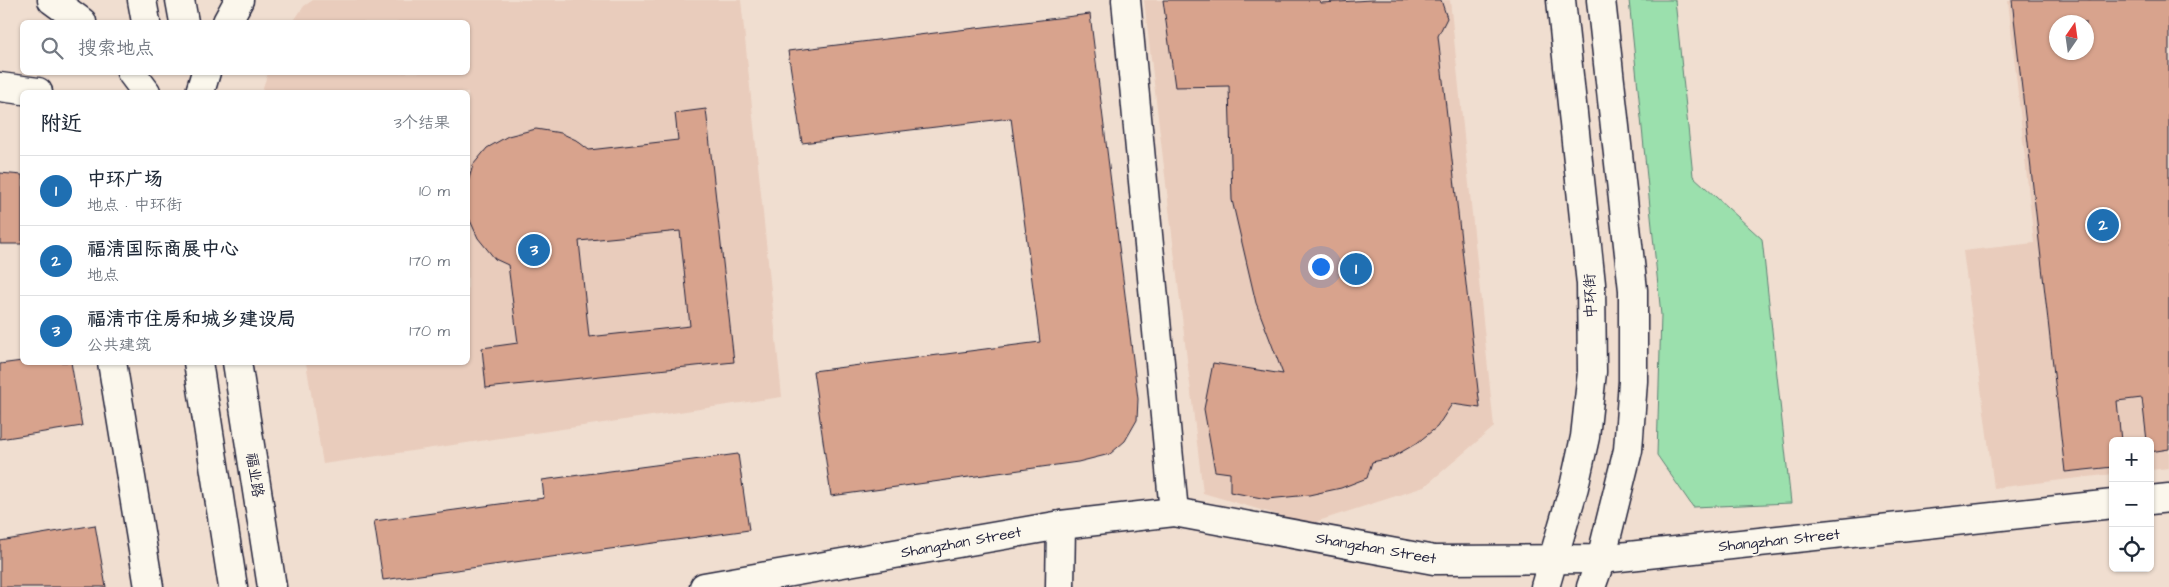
<!DOCTYPE html>
<html lang="zh">
<meta charset="utf-8">
<style>
body{margin:0;font-family:"Architects Daughter","LXGW WenKai TC",sans-serif;background:#f2f2f3;color:#1f2937}
.controls{position:absolute;right:15px;bottom:15px;display:grid;overflow:hidden;border-radius:8px;box-shadow:0 1px 4px #0004}
.controls button{width:45px;height:45px;display:grid;place-items:center;padding:0;border:0;border-bottom:1px solid #e0e1e3;background:#fff;color:#1f2937;font:25px sans-serif}
.compass{position:absolute;left:2049px;top:15px;width:45px;height:45px;border-radius:50%;background:#fff;box-shadow:0 1px 4px #0004;rotate:13deg}
.you{position:absolute;left:1320px;top:266px;width:18px;height:18px;margin:-12px;border:4px solid #fff;border-radius:50%;background:#1a73e8;box-shadow:0 0 0 8px #1a73e833}
.badge{display:grid;place-items:center;width:32px;height:32px;border-radius:50%;background:#1f6fb2;color:#fff;font-size:16px;font-weight:700}
.pin{position:absolute;translate:-50% -50%;border:2px solid #fff;box-shadow:0 1px 5px #0006}
.list{margin:0;padding:0;list-style:none}
h2{display:flex;justify-content:space-between;align-items:center;height:65px;margin:0;padding:0 20px;font-size:21px}
h2 small{font-size:16px;font-weight:400;color:#747a83}
.list li{display:grid;grid-template-columns:32px 1fr auto;gap:15px;align-items:center;box-sizing:border-box;height:70px;padding:0 20px;border-top:1px solid #e0e1e3}
.list b{display:block;font-size:19px;white-space:nowrap}
.list p{margin:0;font-size:16px;white-space:nowrap;color:#747a83}
.list em{font-size:16px;font-style:normal;color:#747a83}
.icon{flex:none;width:28px;height:28px;fill:none;stroke:currentColor;stroke-width:2;stroke-linecap:round;stroke-linejoin:round}
.map{position:relative;flex:none;width:2169px;height:587px;overflow:hidden}
.search{position:absolute;background:#fff;box-shadow:0 1px 4px #0004;left:20px;top:20px;width:450px;height:55px;display:flex;align-items:center;gap:12px;box-sizing:border-box;padding:0 18px;border-radius:8px;color:#747a83;font-size:19px}
.panel{position:absolute;background:#fff;box-shadow:0 1px 4px #0004;left:20px;top:90px;width:450px;height:275px;border-radius:8px}
.map>svg:first-child{display:block}
</style>
<div class="map">
<svg width="2169" height="587" viewBox="0 0 2169 587">
<rect width="100%" height="100%" fill="#f0ded0"/>
<filter id="ink" filterUnits="userSpaceOnUse"><feTurbulence type="fractalNoise" baseFrequency=".02" numOctaves="2"/><feDisplacementMap in="SourceGraphic" scale="10" xChannelSelector="R" yChannelSelector="G"/><feConvolveMatrix kernelMatrix="1 2 1 2 8 2 1 2 1" color-interpolation-filters="sRGB"/></filter>
<g filter="url(#ink)">
<g fill="#e9ccbc" fill-rule="evenodd">
<path d="M 313,0 L 741,0 L 782,397 L 323,464 L 306,363 L 468,362 L 468,92 L 263,92 L 262,90 L 268,73 L 468,72 L 468,22 L 293,22 L 304,6 Z"/>
<path d="M 1144,0 L 1450,0 L 1494,427 L 1424,487 L 1309,524 L 1203,493 Z"/>
<path d="M 2008,0 L 2169,0 L 2169,468 L 2150,470 L 2150,441 L 2113,441 L 2113,474 L 1994,488 L 1963,251 L 2034,243 ZM 2056,22 L 2086,22 L 2086,52 L 2056,52 Z"/>
</g>
<path fill="#9be0ad" stroke="#5e8174" d="M 1629,0 L 1675,0 L 1693,176 L 1762,239 L 1791,503 L 1693,507 L 1657,455 L 1661,315 Z"/>
<g fill="#d8a38d" stroke="#22223b" fill-rule="evenodd">
<path d="M 1163,0 L 1320,0 L 1321,3 L 1371,0 L 1441,0 L 1447,18 L 1438,36 L 1480,408 L 1452,404 L 1437,427 L 1417,443 L 1391,458 L 1372,462 L 1367,478 L 1341,488 L 1309,495 L 1267,499 L 1230,492 L 1230,473 L 1215,471 L 1204,409 L 1213,363 L 1283,374 L 1256,303 L 1232,200 L 1229,86 L 1175,87 Z"/>
<path d="M 2012,0 L 2169,0 L 2169,449 L 2150,452 L 2150,441 L 2147,441 L 2142,398 L 2117,401 L 2121,441 L 2113,441 L 2113,467 L 2065,472 ZM 2056,22 L 2086,22 L 2086,52 L 2056,52 Z"/>
<path d="M 1090,14 L 1138,399 L 1137,420 L 1125,441 L 1110,454 L 1078,462 L 831,496 L 813,371 L 1040,342 L 1011,118 L 802,143 L 788,51 Z"/>
<path d="M 706,109 L 734,362 L 486,388 L 482,348 L 518,343 L 508,265 L 495,259 L 478,238 L 468,216 L 468,182 L 473,165 L 487,148 L 508,136 L 536,129 L 561,133 L 576,140 L 589,150 L 678,140 L 675,113 ZM 680,231 L 690,326 L 589,337 L 579,241 Z"/>
<path d="M 0,173 L 22,175 L 22,244 L 0,244 Z"/>
<path d="M 22,361 L 22,362 L 71,362 L 82,426 L 0,439 L 0,364 Z"/>
<path d="M 738,454 L 749,530 L 383,580 L 374,521 L 544,498 L 542,480 Z"/>
<path d="M 95,525 L 106,587 L 0,587 L 0,541 Z"/>
</g>
<g fill="none" stroke-linecap="round" stroke-linejoin="round">
<g stroke="#22223b" stroke-width="31">
<g id="minor">
<path d="M 52,0 L 82,22"/>
<path d="M 142,0 L 146,22"/>
<path d="M 180,0 L 184,22"/>
<path d="M 1126,0 L 1174,512"/>
<path d="M 227,22 L 239,0"/>
<path d="M 131,72 L 146,92"/>
<path d="M 0,87 L 38,92"/>
<path d="M 200,92 L 206,72"/>
<path d="M 112,362 L 149,587"/>
<path d="M 198,362 L 233,587"/>
<path d="M 237,362 L 272,587"/>
<path d="M 2150,500 L 2169,498"/>
<path d="M 704,587 L 1061,525 L 1174,512 L 1434,560 L 1601,559 L 2113,504"/>
<path d="M 1060,587 L 1061,525"/>
<path d="M 1545,587 L 1574,487 L 1585,437 L 1592,372 L 1591,284 L 1561,0"/>
<path d="M 1591,587 L 1601,559 L 1628,450 L 1633,381 L 1633,290 L 1601,0"/>
</g>
</g>
<use href="#minor" stroke="#fbf7ec" stroke-width="28"/>
</g>
</g>
<g text-anchor="middle" stroke-width="4" stroke-linejoin="round" paint-order="stroke">
<g font-size="15" fill="#22223b" stroke="#fbf7ec">
<text transform="translate(1590 296) rotate(-92)" y="5">中环街</text>
<text transform="translate(255 475) rotate(81)" y="5">福业路</text>
<text transform="translate(1779 540) rotate(-6)" y="5">Shangzhan Street</text>
<text transform="translate(961 542) rotate(-10)" y="5">Shangzhan Street</text>
<text transform="translate(1376 548) rotate(10)" y="5">Shangzhan Street</text>
</g>
</g>
</svg>
<div class="controls">
<button>+</button>
<button>−</button>
<button><svg class="icon" aria-label="locate" viewBox="0 0 24 24"><circle cx="12" cy="12" r="6"/><path d="M12 2v4M12 18v4M2 12h4M18 12h4"/></svg></button>
</div>
<svg class="compass" viewBox="-18 -18 36 36"><path d="M0-13l5 13h-10z" fill="#e53935"/><path d="M0 13l5-13h-10z" fill="#747a83"/></svg>
<div class="you"></div>
<div class="pin badge" style="left:1356px;top:269px">1</div>
<div class="pin badge" style="left:2103px;top:225px">2</div>
<div class="pin badge" style="left:534px;top:250px">3</div>
<div class="search"><svg class="icon" aria-label="search" viewBox="0 0 24 24"><circle cx="10" cy="10" r="6"/><path d="M15 15l6 6"/></svg>搜索地点</div>
<section class="panel">
<h2>附近<small>3个结果</small></h2>
<ul class="list">
<li><span class="badge">1</span><div><b>中环广场</b><p>地点 · 中环街</p></div><em>10 m</em></li>
<li><span class="badge">2</span><div><b>福清国际商展中心</b><p>地点</p></div><em>170 m</em></li>
<li><span class="badge">3</span><div><b>福清市住房和城乡建设局</b><p>公共建筑</p></div><em>170 m</em></li>
</ul>
</section>
</div>
